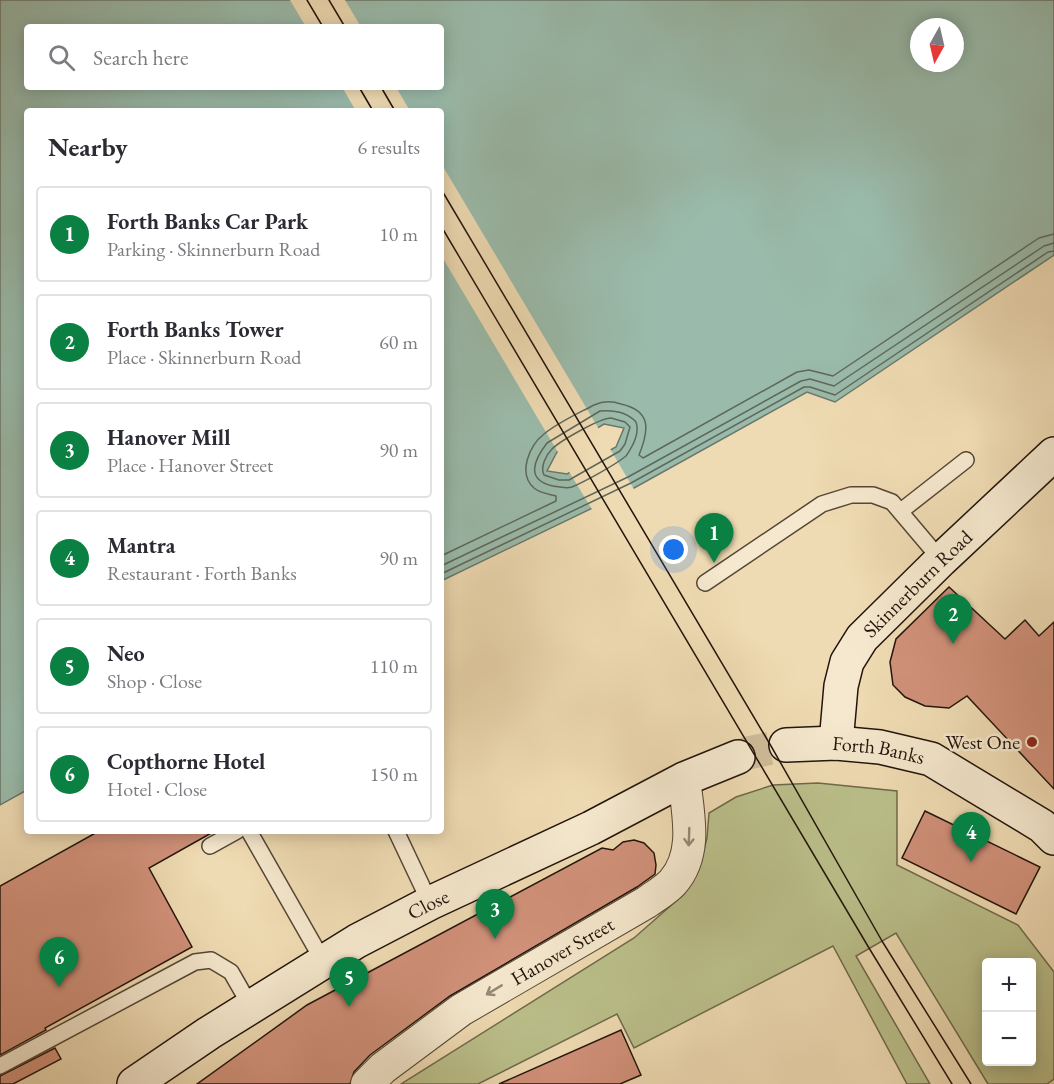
<!DOCTYPE html>
<meta charset="utf-8">
<style>
body{margin:0;font-family:"EB Garamond",serif;background:#f2f2f3;color:#2b2b33}
.controls{position:absolute;right:18px;bottom:18px;display:grid;overflow:hidden;border-radius:6px;box-shadow:0 3px 15px #0003}
.controls button{width:54px;height:54px;display:grid;place-items:center;padding:0;border:0;border-bottom:2px solid #e1e1e2;background:#fff;color:#2b2b33;font:30px sans-serif}
.compass{position:absolute;left:910px;top:18px;width:54px;height:54px;border-radius:50%;background:#fff;box-shadow:0 3px 15px #0003;rotate:188deg}
.you{position:absolute;left:674px;top:550px;width:21px;height:21px;margin:-15px;border:4px solid #fff;border-radius:50%;background:#1a73e8;box-shadow:0 0 0 9px #1a73e833}
.badge{display:grid;place-items:center;width:39px;height:39px;border-radius:50%;background:#0b8043;color:#fff;font-size:20px;font-weight:700}
.pin{position:absolute;translate:-50% -50px;filter:drop-shadow(0 2px 3px #0008)}
.pin::after{content:'';position:absolute;top:32px;width:21px;height:18px;background:inherit;clip-path:polygon(0 0,100% 0,50% 100%)}
.list{margin:0;padding:0;list-style:none}
h2{display:flex;justify-content:space-between;align-items:center;height:78px;margin:0;padding:0 24px;font-size:26px}
h2 small{font-size:20px;font-weight:400;color:#7c7c81}
.list li{display:grid;grid-template-columns:39px 1fr auto;gap:18px;align-items:center;box-sizing:border-box;height:96px;margin:0 12px 12px;padding:0 12px;border:2px solid #e1e1e2;border-radius:6px}
.list b{display:block;font-size:22px;white-space:nowrap}
.list p{margin:0;font-size:20px;white-space:nowrap;color:#7c7c81}
.list em{font-size:20px;font-style:normal;color:#7c7c81}
.icon{flex:none;width:33px;height:33px;fill:none;stroke:currentColor;stroke-width:2;stroke-linecap:round;stroke-linejoin:round}
.map{position:relative;flex:none;width:1054px;height:1084px;overflow:hidden}
.search{position:absolute;background:#fff;box-shadow:0 3px 15px #0003;left:24px;top:24px;width:420px;height:66px;display:flex;align-items:center;gap:15px;box-sizing:border-box;padding:0 21px;border-radius:6px;color:#7c7c81;font-size:22px}
.panel{position:absolute;background:#fff;box-shadow:0 3px 15px #0003;left:24px;top:108px;width:420px;height:726px;border-radius:6px}
.map>svg:first-child{display:block}
</style>
<div class="map">
<svg width="1054" height="1084" viewBox="0 0 1054 1084">
<rect width="100%" height="100%" fill="#efdbb3"/>
<filter id="stains"><feTurbulence type="fractalNoise" baseFrequency=".00333" numOctaves="4"/><feColorMatrix values="0 0 0 0 .2 0 0 0 0 .09 0 0 0 0 .02 0 0 0 .5 -.17"/></filter>
<radialGradient id="worn" r=".72"><stop offset=".6" stop-color="#630" stop-opacity="0"/><stop offset="1" stop-color="#630" stop-opacity=".3"/></radialGradient>
<path fill="#bbc08b" stroke="#6e6a4b" stroke-width="1.5" fill-rule="evenodd" d="M 818,783 L 897,791 L 897,865 L 1018,925 L 1054,972 L 1054,1079 L 1047,1084 L 988,1084 L 896,933 L 856,956 L 930,1084 L 907,1084 L 833,946 L 634,1048 L 617,1014 L 478,1084 L 401,1084 L 634,938 L 684,894 L 700,866 L 707,838 L 709,813 L 736,797 L 773,785 ZM 986,962 L 1032,962 L 1032,1062 L 986,1062 Z"/>
<path fill="#9abbab" stroke="#6a786b" stroke-width="1.5" fill-rule="evenodd" d="M 0,0 L 1054,0 L 1054,255 L 835,402 L 807,392 L 634,488 L 441,581 L 441,111 L 27,111 L 27,790 L 0,805 ZM 27,27 L 441,27 L 441,87 L 27,87 ZM 919,27 L 955,27 L 955,63 L 919,63 ZM 604,424 L 624,428 L 616,447 L 567,474 L 547,471 L 557,452 Z"/>
<g fill="#efdbb3">
<path d="M 290,0 L 345,0 L 361,27 L 306,27 Z"/>
<path d="M 342,87 L 396,87 L 410,111 L 356,111 Z"/>
<path d="M 441,163 L 600,431 L 559,454 L 441,255 Z"/>
<path d="M 609,447 L 635,491 L 593,511 L 568,470 Z"/>
</g>
<g fill="none" stroke-linecap="round" stroke-linejoin="round">
<g stroke="#5e685b" stroke-width="1.5">
<path d="M 600,411 C 613,410 627,412 636,422 C 640,433 633,446 626,456 C 615,465 586,481 572,487 C 566,489 559,487 553,486 C 525,480 534,460 547,443 Z"/>
<path d="M 611,418 L 625,422 L 630,427 L 625,444 L 620,451 L 569,480 L 559,480 L 544,475 C 540,467 546,455 552,449 C 560,441 600,418 611,418 Z"/>
<path d="M 441,556 L 556,501 L 556,496 C 548,494 540,493 534,488 C 517,473 530,445 544,434 C 559,422 577,414 594,405 C 603,401 612,401 621,404 C 652,411 649,430 639,455 L 643,458 L 797,372 L 809,370 L 833,376 L 1039,238 L 1054,234"/>
<path d="M 441,566 L 628,477 L 801,381 L 810,379 L 834,386 L 1044,246 L 1054,243"/>
<path d="M 441,574 L 631,483 L 804,387 L 810,387 L 835,395 L 1048,252 L 1054,251"/>
</g>
</g>
<g fill="#d1917a" stroke="#22140b" stroke-width="1.5">
<path d="M 949,587 L 1005,639 L 1025,620 L 1039,636 L 1054,622 L 1054,789 L 967,696 L 949,708 L 925,706 L 905,697 L 893,685 L 890,662 L 896,639 Z"/>
<path d="M 925,811 L 1040,867 L 1016,914 L 902,858 Z"/>
<path d="M 99,831 L 215,831 L 149,868 L 192,947 L 45,1028 L 46,1030 L 0,1055 L 0,886 Z"/>
<path d="M 634,840 L 644,843 L 654,853 L 656,865 L 655,874 L 637,887 L 450,996 L 370,1055 L 354,1072 L 350,1084 L 197,1084 L 307,1005 L 602,848 L 613,850 L 623,842 Z"/>
<path d="M 621,1030 L 641,1075 L 620,1084 L 499,1084 Z"/>
<path d="M 55,1048 L 61,1059 L 13,1084 L 0,1084 L 0,1076 Z"/>
</g>
<g fill="none" stroke-linecap="round" stroke-linejoin="round">
<path stroke="#d0bd9a" stroke-width="33" stroke-dasharray="33 16" stroke-linecap="butt" d="M 738,757 L 748,753 L 786,745"/>
<g stroke="#554635" stroke-width="18">
<g id="lane">
<path d="M 901,511 L 966,460"/>
<path d="M 705,583 L 822,504 L 851,495 L 873,495 L 892,502 L 941,560"/>
<path d="M 249,831 L 323,961"/>
<path d="M 396,831 L 430,903"/>
<path d="M 210,846 L 237,831"/>
<path d="M 0,1066 L 195,962 L 211,960 L 231,972 L 251,1007"/>
</g>
</g>
<g stroke="#554635" stroke-width="34">
<g id="street">
<path id="s1" d="M 367,1084 L 383,1068 L 461,1010 L 647,902 C 655,896 666,890 673,882 C 698,853 688,814 684,779"/>
</g>
</g>
<g stroke="#22140b" stroke-width="36">
<g id="secondary">
<path id="s2" d="M 836,743 L 841,686 L 847,662 L 862,638 L 941,560 L 1054,454"/>
<path id="s3" d="M 786,745 L 836,743 L 880,747 L 931,759 L 1042,826 L 1054,838"/>
<path id="s4" d="M 134,1084 L 209,1033 L 357,941 L 430,903 L 591,828 L 684,779 L 738,757"/>
</g>
</g>
<use href="#lane" stroke="#f5e8ce" stroke-width="15"/>
<use href="#street" stroke="#f5e8ce" stroke-width="32"/>
<use href="#secondary" stroke="#f5e8ce" stroke-width="33"/>
<g stroke="#22140b" stroke-width="1.5">
<path d="M 307,0 L 323,27"/>
<path d="M 329,0 L 345,27"/>
<path d="M 359,87 L 373,111"/>
<path d="M 381,87 L 395,111"/>
<path d="M 441,189 L 771,746 L 882,941 L 971,1084"/>
<path d="M 441,226 L 869,948 L 952,1084"/>
</g>
</g>
<defs><path id="oneway-shaft" d="M-6 0H5M1.5-3L5.5 0L1.5 3" fill="none" stroke-width="1.6" stroke-linecap="round" stroke-linejoin="round" transform="scale(1.5)"/></defs>
<g stroke="#968976">
<use href="#oneway-shaft" transform="translate(689 837) rotate(92)"/>
<use href="#oneway-shaft" transform="translate(494 990) rotate(149)"/>
</g>
<circle fill="#8f2418" stroke="#f5e8ce" stroke-width="2" cx="1032" cy="742" r="6"/>
<g text-anchor="middle" stroke-width="5" stroke-linejoin="round" paint-order="stroke">
<g font-size="20" fill="#22140b" stroke="#f5e8ce">
<text dy="7" stroke="none"><textPath href="#s2" startOffset="188">Skinnerburn Road</textPath></text>
<text dy="7" stroke="none"><textPath href="#s3" startOffset="93">Forth Banks</textPath></text>
<text dy="7" stroke="none"><textPath href="#s4" startOffset="345">Close</textPath></text>
<text dy="7" stroke="none"><textPath href="#s1" startOffset="237">Hanover Street</textPath></text>
</g>
<g font-size="20" fill="#22140b" stroke="#f5e8ce" text-anchor="end">
<text x="1020" y="749">West One</text>
</g>
</g>
<rect width="100%" height="100%" filter="url(#stains)"/>
<rect width="100%" height="100%" fill="url(#worn)"/>
</svg>
<div class="controls">
<button>+</button>
<button>−</button>
</div>
<svg class="compass" viewBox="-18 -18 36 36"><path d="M0-13l5 13h-10z" fill="#e53935"/><path d="M0 13l5-13h-10z" fill="#7c7c81"/></svg>
<div class="you"></div>
<div class="pin badge" style="left:714px;top:563px">1</div>
<div class="pin badge" style="left:953px;top:644px">2</div>
<div class="pin badge" style="left:495px;top:939px">3</div>
<div class="pin badge" style="left:971px;top:862px">4</div>
<div class="pin badge" style="left:349px;top:1007px">5</div>
<div class="pin badge" style="left:59px;top:987px">6</div>
<div class="search"><svg class="icon" aria-label="search" viewBox="0 0 24 24"><circle cx="10" cy="10" r="6"/><path d="M15 15l6 6"/></svg>Search here</div>
<section class="panel">
<h2>Nearby<small>6 results</small></h2>
<ul class="list">
<li><span class="badge">1</span><div><b>Forth Banks Car Park</b><p>Parking · Skinnerburn Road</p></div><em>10 m</em></li>
<li><span class="badge">2</span><div><b>Forth Banks Tower</b><p>Place · Skinnerburn Road</p></div><em>60 m</em></li>
<li><span class="badge">3</span><div><b>Hanover Mill</b><p>Place · Hanover Street</p></div><em>90 m</em></li>
<li><span class="badge">4</span><div><b>Mantra</b><p>Restaurant · Forth Banks</p></div><em>90 m</em></li>
<li><span class="badge">5</span><div><b>Neo</b><p>Shop · Close</p></div><em>110 m</em></li>
<li><span class="badge">6</span><div><b>Copthorne Hotel</b><p>Hotel · Close</p></div><em>150 m</em></li>
</ul>
</section>
</div>
